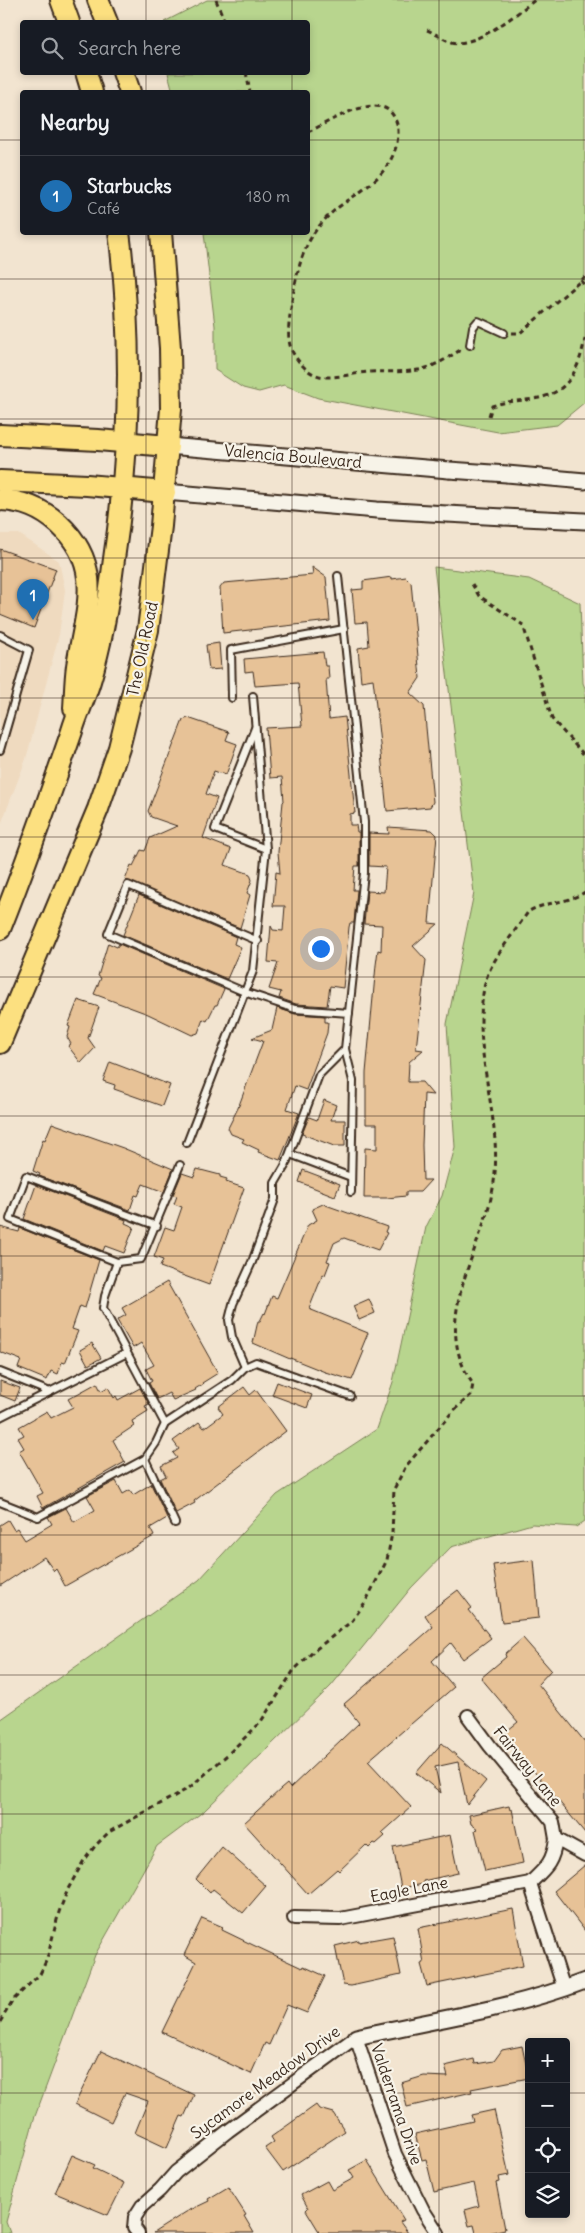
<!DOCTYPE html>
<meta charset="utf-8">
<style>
body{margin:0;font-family:Delius,sans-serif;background:#242831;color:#f1f3f6}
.controls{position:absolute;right:15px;bottom:15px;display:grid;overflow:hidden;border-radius:5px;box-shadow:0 2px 8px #0003}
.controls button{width:45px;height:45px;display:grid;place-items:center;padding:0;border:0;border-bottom:1px solid #363941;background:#171b24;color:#f1f3f6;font:25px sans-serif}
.you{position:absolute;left:320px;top:948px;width:18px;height:18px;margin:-12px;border:4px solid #fff;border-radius:50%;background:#1a73e8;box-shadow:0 0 0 8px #1a73e833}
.badge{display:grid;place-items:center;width:32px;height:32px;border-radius:50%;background:#1f6fb2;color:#fff;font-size:16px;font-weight:700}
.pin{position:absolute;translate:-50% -41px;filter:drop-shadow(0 1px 2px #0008)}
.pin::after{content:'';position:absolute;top:26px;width:18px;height:15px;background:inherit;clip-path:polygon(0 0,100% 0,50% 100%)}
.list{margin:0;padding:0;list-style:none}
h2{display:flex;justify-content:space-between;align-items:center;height:65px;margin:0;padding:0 20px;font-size:21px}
h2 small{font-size:16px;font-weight:400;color:#9ea1a6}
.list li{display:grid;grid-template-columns:32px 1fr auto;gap:15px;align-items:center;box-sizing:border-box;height:80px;padding:0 20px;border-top:1px solid #363941}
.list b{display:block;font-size:19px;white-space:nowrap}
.list p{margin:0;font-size:16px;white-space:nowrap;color:#9ea1a6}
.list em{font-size:16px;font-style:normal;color:#9ea1a6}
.icon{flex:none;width:28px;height:28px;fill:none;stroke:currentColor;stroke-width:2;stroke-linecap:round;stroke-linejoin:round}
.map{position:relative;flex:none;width:585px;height:2233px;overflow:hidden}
.search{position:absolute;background:#171b24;box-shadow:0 2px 8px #0003;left:20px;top:20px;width:290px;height:55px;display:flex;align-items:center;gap:12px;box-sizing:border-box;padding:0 18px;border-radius:5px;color:#9ea1a6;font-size:19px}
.panel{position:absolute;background:#171b24;box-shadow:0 2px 8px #0003;left:20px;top:90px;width:290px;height:145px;border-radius:5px}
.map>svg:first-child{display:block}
</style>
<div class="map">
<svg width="585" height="2233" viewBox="0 0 585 2233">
<rect width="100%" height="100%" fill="#f2e4d0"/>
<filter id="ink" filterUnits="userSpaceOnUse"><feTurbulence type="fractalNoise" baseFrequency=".02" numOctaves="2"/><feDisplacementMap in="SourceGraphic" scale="10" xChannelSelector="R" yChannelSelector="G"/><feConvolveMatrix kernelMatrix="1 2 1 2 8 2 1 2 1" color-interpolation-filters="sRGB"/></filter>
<g filter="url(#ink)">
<path fill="#efdabf" d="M 0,534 L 19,534 L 59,561 L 65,590 L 59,635 L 26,759 L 0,827 Z"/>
<g fill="#b8d58e" stroke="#7a8056">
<path d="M 207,0 L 585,0 L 585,402 L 557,425 L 498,432 L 318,398 L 284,385 L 259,392 L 243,388 L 215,370 L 215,326 L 204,233 L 308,232 L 308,92 L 173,92 L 168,73 L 308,72 L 308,22 L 164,22 Z"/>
<path d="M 434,567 L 529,579 L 580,603 L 583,683 L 585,688 L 585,1521 L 576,1527 L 532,1524 L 451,1547 L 411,1588 L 331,1686 L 204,1811 L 157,1846 L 95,1955 L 34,2119 L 6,2222 L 10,2233 L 0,2233 L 0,1720 L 199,1580 L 277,1495 L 377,1429 L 393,1382 L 426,1227 L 442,1196 L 455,1147 L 447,1024 L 474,893 Z"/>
</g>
<g fill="#e7c297" stroke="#3b2a1e">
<path d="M 0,549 L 56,569 L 34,628 L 0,614 Z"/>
<path d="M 312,567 L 326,577 L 330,621 L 223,633 L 220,588 L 224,583 L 313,575 Z"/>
<path d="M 392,577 L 392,579 L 406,577 L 411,582 L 420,678 L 410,693 L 424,706 L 433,802 L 430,807 L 387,811 L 374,687 L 373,679 L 361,681 L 358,648 L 369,646 L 367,622 L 355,623 L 352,590 L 363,589 L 363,581 Z"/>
<path d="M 219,643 L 221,669 L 209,670 L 206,645 Z"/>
<path d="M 323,652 L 325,666 L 328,666 L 329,679 L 326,679 L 329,719 L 345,717 L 355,813 L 350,814 L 350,825 L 356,825 L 357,832 L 359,832 L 359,866 L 355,866 L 353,890 L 357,890 L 354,923 L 350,923 L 349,927 L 343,988 L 330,986 L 327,1006 L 296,1004 L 279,998 L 281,992 L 269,989 L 278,963 L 268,962 L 271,926 L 273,930 L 283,931 L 285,906 L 273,906 L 276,872 L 280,873 L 278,852 L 283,802 L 284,801 L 282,777 L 270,778 L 266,728 L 302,726 L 298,683 L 255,686 L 253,671 L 245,672 L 244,659 Z"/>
<path d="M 188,718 L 229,732 L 226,740 L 237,744 L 226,775 L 214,771 L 206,794 L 217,798 L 203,838 L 231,849 L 225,865 L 250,874 L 252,880 L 247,893 L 250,895 L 240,928 L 125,880 L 131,865 L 133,866 L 141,850 L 145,851 L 150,838 L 177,826 L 151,817 L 148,811 L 183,720 Z"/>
<path d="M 388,827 L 432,830 L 437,835 L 429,923 L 438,924 L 413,946 L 426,960 L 416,1049 L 423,1050 L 409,1062 L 408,1082 L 422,1082 L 433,1095 L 424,1094 L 422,1145 L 423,1180 L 431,1180 L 420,1192 L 406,1192 L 406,1196 L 387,1198 L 364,1198 L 365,1148 L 377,1149 L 377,1124 L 366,1124 L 366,1073 L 376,965 L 378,950 L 381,951 L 382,925 L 364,924 L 367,891 L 384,892 L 386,867 L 369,866 L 369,833 L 389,834 Z"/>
<path d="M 139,895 L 236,937 L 234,944 L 241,947 L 227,979 L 123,935 Z"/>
<path d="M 108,943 L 117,947 L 119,944 L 224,989 L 217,1005 L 215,1005 L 207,1021 L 203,1019 L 198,1033 L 192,1035 L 148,1014 L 94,994 L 101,978 L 98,976 Z"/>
<path d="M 78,1000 L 99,1007 L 88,1038 L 95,1048 L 81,1063 L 68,1046 L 71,1044 L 67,1037 L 70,1027 L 68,1026 Z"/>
<path d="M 277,1008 L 295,1014 L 325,1016 L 325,1022 L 328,1022 L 327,1033 L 306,1090 L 295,1086 L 287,1109 L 299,1113 L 280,1160 L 258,1152 L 259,1150 L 242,1142 L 244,1139 L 231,1134 L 228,1128 L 238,1108 L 263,1041 L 252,1038 L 272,1030 Z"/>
<path d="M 110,1062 L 170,1085 L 162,1106 L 114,1089 L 115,1085 L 103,1081 Z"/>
<path d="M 324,1100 L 336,1105 L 331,1120 L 345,1120 L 345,1146 L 334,1146 L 302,1134 L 309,1117 L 317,1120 Z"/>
<path d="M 52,1123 L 123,1148 L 173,1169 L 164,1192 L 143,1184 L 138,1196 L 135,1195 L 130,1210 L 39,1176 L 40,1174 L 33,1171 L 43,1139 L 45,1140 Z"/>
<path d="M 197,1169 L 220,1175 L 220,1177 L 227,1179 L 226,1182 L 244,1188 L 209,1285 L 160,1267 L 163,1260 L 154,1257 L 165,1227 L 174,1230 L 182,1207 L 174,1204 L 177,1196 L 173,1195 L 182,1173 L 194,1177 Z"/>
<path d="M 303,1170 L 340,1184 L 335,1196 L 299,1182 Z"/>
<path d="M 36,1185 L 126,1220 L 125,1223 L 134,1227 L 124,1253 L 105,1246 L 103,1251 L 24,1219 Z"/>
<path d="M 323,1204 L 387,1227 L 385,1232 L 387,1233 L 378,1250 L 344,1238 L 334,1243 L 327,1261 L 330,1262 L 325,1275 L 323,1274 L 309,1309 L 368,1333 L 361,1350 L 364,1351 L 352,1380 L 325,1372 L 290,1358 L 290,1359 L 253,1343 L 258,1321 L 260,1321 L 264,1313 L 265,1314 L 272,1296 L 277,1298 L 308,1225 L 317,1220 L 312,1209 Z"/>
<path d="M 0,1227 L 19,1232 L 20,1228 L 99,1260 L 85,1308 L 80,1306 L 72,1329 L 78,1331 L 65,1363 L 62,1362 L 58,1374 L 51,1371 L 47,1380 L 18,1368 L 21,1360 L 0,1352 Z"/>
<path d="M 167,1282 L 218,1373 L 202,1383 L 203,1384 L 195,1389 L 196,1390 L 173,1400 L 169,1393 L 157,1399 L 149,1383 L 152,1381 L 146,1369 L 154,1365 L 141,1343 L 133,1348 L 117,1320 L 126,1315 L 122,1308 Z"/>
<path d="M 369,1299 L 375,1313 L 359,1320 L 353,1306 Z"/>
<path d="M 92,1343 L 101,1358 L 88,1365 L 80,1350 Z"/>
<path d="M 0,1381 L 20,1388 L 15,1401 L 0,1395 Z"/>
<path d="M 277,1382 L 312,1395 L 307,1408 L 272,1395 Z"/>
<path d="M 97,1383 L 101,1391 L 108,1387 L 114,1398 L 116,1396 L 118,1400 L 140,1388 L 149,1404 L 145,1406 L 148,1411 L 132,1421 L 134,1426 L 113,1440 L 125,1462 L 43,1508 L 37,1496 L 43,1493 L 19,1451 L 24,1448 L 18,1438 L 24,1435 L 19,1427 L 47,1411 L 51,1418 L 73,1407 L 68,1399 Z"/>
<path d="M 244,1387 L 250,1395 L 256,1390 L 286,1431 L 194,1501 L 195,1503 L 176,1513 L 160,1479 L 166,1476 L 161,1466 L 177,1458 L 173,1453 L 179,1449 L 173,1441 L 199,1422 L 204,1428 L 223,1414 L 218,1407 Z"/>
<path d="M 116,1481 L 123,1494 L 130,1490 L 133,1495 L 151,1484 L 167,1518 L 150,1528 L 154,1536 L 65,1586 L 56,1569 L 54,1571 L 44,1557 L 0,1586 L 0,1525 L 8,1520 L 14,1530 L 17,1528 L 25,1540 L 52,1524 L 48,1517 L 66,1508 L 74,1522 L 95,1510 L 87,1496 Z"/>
<path d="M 534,1560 L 539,1618 L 502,1622 L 493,1565 Z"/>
<path d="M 458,1590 L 472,1608 L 469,1610 L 491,1638 L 463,1659 L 451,1643 L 432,1661 L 454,1687 L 368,1761 L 411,1807 L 382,1833 L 385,1836 L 376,1844 L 374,1843 L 369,1848 L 366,1845 L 339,1871 L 337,1869 L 308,1894 L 244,1823 L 281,1789 L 287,1784 L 290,1788 L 359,1723 L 344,1704 L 433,1627 L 425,1615 Z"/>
<path d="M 523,1638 L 551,1670 L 538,1684 L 585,1742 L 585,1833 L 503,1734 L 518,1722 L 481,1678 L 506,1657 L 505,1654 Z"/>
<path d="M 442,1743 L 486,1781 L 467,1805 L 458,1762 L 435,1767 L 441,1793 L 416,1773 Z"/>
<path d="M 509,1806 L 510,1810 L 512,1809 L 523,1863 L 485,1871 L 475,1830 L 478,1829 L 471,1824 L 469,1815 Z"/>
<path d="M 450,1835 L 458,1873 L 423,1881 L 424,1884 L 401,1888 L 393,1847 Z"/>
<path d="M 222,1847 L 266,1886 L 243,1913 L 213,1889 L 210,1893 L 196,1879 Z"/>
<path d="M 585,1865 L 585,1931 L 554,1891 Z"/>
<path d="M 513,1909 L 523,1966 L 427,1986 L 421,1964 L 424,1963 L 418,1928 Z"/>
<path d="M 202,1918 L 223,1927 L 222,1930 L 253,1945 L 302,1968 L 303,1966 L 325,1976 L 307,2013 L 287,2005 L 269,2045 L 265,2043 L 251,2074 L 162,2032 L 196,1962 L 184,1955 Z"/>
<path d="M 393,1936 L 401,1975 L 351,1986 L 343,1985 L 335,1946 L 359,1940 L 359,1942 Z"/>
<path d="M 522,2046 L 529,2078 L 471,2089 L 472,2092 L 407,2107 L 401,2083 L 424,2076 L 448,2077 L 445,2066 L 474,2059 L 475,2064 L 494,2061 L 502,2050 Z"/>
<path d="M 101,2051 L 194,2095 L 184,2117 L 181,2116 L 167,2148 L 135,2133 L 148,2101 L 125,2093 L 111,2122 L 75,2104 Z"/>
<path d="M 316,2105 L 319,2109 L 333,2113 L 345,2131 L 283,2172 L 265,2148 L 274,2142 L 271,2137 Z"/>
<path d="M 494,2110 L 509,2175 L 499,2177 L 500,2182 L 496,2183 L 505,2229 L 488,2233 L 476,2233 L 474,2225 L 469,2226 L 465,2210 L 479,2206 L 474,2183 L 434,2192 L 426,2159 L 422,2160 L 415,2134 L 473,2121 L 471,2115 Z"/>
<path d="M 72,2155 L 95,2165 L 93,2168 L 124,2183 L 108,2215 L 55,2193 Z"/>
<path d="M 367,2160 L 404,2220 L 400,2222 L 408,2233 L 320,2233 L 306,2210 L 308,2208 L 301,2195 L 327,2181 L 332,2190 L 354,2178 L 349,2170 Z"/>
<path d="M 228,2187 L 246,2215 L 244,2216 L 254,2233 L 153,2233 L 186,2212 L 209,2201 L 208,2199 Z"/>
</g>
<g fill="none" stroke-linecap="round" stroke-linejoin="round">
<g stroke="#3b2a1e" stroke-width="10">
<g id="service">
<path d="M 470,345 L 473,327 L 478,321 L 504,333"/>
<path d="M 338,576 L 364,822 L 364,873 L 345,1049 L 353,1081 L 351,1192"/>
<path d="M 0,635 L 29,650 L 0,750"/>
<path d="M 232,698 L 231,650 L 344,629"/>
<path d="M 255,728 L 215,829 L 266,849"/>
<path d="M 258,941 L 128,885 L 108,934 L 247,993 L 295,1009 L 349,1013"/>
<path d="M 187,1143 L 253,971 L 266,849 L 253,696"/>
<path d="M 290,1154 L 351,1177"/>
<path d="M 157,1226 L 26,1176 L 10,1219 L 117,1262 L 141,1259 L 180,1165"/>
<path d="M 117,1262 L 105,1296 L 103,1308 L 165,1424"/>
<path d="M 245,1367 L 232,1337 L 229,1320 L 233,1304 L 252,1262 L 275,1199 L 275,1183 L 285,1166 L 319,1075 L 345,1049"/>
<path d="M 0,1372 L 50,1392"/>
<path d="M 0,1417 L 127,1353"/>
<path d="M 145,1459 L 175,1523"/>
<path d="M 0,1502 L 38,1517 L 145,1459 L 156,1443 L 165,1424 L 232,1380 L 245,1367 L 256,1362 L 350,1396"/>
</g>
</g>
<g stroke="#3b2a1e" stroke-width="16">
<g id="minor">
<path d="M 468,1716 L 490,1746 L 553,1822 L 556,1839"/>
<path d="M 294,1918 L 340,1919 L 530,1883"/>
<path d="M 564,1989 L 530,1883 C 547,1867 553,1862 556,1839 L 585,1855"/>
<path d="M 138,2233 L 134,2228 L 135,2217 L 142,2206 L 160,2190 L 176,2172 L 228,2131 L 356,2037 L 395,2154 L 423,2210 L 438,2233"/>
</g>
</g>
<g stroke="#3b2a1e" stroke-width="19">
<g id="tertiary">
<path d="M 168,446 L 449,470"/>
<path d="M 507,474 L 585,481"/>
<path d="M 165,492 L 377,510 L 447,514"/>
<path d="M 504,517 L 585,521"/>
<path d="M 356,2037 C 432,2020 512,2009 585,1981"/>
</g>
</g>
<g stroke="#3b2a1e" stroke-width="24">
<g id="primary">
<path d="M 61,0 L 69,22"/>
<path d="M 98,0 L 107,22"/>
<path d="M 86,72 L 92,92"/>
<path d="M 123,72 L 130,92"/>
<path d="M 0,435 L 98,440 L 168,446"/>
<path d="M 0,481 L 87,485 L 165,492"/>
<path d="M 0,500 C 23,501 41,508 59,524 C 106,568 85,612 77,666 C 75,680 75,694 74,708"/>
<path d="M 0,929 C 26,864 49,798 72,731 C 77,714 85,698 90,681 C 102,642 109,600 114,559 C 130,451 133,341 119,232"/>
<path d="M 0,1043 L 98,809 L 119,748 L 148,630 L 161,526 L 171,409 L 170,348 L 161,232"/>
</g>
</g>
<g stroke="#3b2a1e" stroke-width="3" stroke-dasharray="5 4" stroke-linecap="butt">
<path d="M 216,0 L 225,22"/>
<path d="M 427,30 C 435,33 444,40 452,42 C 476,48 516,14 535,0"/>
<path d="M 246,72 L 250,92"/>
<path d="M 308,132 C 330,122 383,86 396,121 C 401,133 396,151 390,161 C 378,182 358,193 340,206 C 305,233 299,261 292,301 C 290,317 285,338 293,353 C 301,366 311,377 328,377 C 342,377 355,373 369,372 C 385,371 402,373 418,370 C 433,368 449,357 462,349"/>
<path d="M 581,280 L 585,287"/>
<path d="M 512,333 L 520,333 L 585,277"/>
<path d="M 489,416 L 492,406 C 506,401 519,401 534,399 C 569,393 578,371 585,339"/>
<path d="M 472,584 L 479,596 L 523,625 L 552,719 L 585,756"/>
<path d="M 0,2022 L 13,2000 L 40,1974 L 47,1959 L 59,1912 L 68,1889 L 83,1862 L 95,1846 L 109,1832 L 189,1788 L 226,1756 L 260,1723 L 294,1670 L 315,1650 L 352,1621 L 366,1601 L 387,1560 L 392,1533 L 394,1489 L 406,1466 L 454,1410 L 471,1395 L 473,1384 C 427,1318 485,1249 494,1182 C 503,1114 470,1053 485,983 C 489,963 516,930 528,912 C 545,901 567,904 585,892"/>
</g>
<use href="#service" stroke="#f7f3e8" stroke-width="6"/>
<use href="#minor" stroke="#f7f3e8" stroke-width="12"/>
<use href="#tertiary" stroke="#f7f3e8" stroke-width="15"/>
<use href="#primary" stroke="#fce080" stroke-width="20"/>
<g stroke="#3b2a1e" stroke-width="19" stroke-linecap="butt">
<g id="tertiary-bridge">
<path d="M 449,470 L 507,474"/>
<path d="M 447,514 L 504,517"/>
</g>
</g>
<use href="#tertiary-bridge" stroke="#f7f3e8" stroke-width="15"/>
</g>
</g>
<path fill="none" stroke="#3b2a1e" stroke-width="1" stroke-opacity="0.55" d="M 146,0 L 146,22M 292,0 L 292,22M 439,0 L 439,2233M 146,72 L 146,92M 292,72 L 292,92M 0,140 L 22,140M 308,140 L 585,140M 146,232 L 146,2233M 292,232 L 292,2233M 0,279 L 585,279M 0,419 L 585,419M 0,558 L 585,558M 0,698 L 585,698M 0,837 L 585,837M 0,977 L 585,977M 0,1116 L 585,1116M 0,1256 L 585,1256M 0,1396 L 585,1396M 0,1535 L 585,1535M 0,1675 L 585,1675M 0,1814 L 585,1814M 0,1954 L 585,1954M 0,2093 L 529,2093M 566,2093 L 585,2093"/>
<g text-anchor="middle" stroke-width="4.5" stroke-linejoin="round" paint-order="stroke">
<g font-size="16" fill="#3b2a1e" stroke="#f7f3e8">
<text transform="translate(293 456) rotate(5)" y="6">Valencia Boulevard</text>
<text transform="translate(142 649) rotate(-78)" y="6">The Old Road</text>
<text transform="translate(528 1766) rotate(51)" y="6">Fairway Lane</text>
<text transform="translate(409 1889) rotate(-11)" y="6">Eagle Lane</text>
<text transform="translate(265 2082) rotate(-36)" y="6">Sycamore Meadow Drive</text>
<text transform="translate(397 2104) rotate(71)" y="6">Valderrama Drive</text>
</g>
</g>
</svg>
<div class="controls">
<button>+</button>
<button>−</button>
<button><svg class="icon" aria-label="locate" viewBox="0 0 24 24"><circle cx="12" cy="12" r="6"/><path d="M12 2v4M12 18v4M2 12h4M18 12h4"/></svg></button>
<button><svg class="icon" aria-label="layers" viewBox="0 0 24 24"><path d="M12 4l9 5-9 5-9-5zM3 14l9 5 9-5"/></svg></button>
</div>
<div class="you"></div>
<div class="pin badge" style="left:33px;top:620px">1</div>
<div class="search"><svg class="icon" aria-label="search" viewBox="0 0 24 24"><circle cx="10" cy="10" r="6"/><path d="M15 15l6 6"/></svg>Search here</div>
<section class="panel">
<h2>Nearby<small></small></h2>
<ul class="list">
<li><span class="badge">1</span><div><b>Starbucks</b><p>Café</p></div><em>180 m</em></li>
</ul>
</section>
</div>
